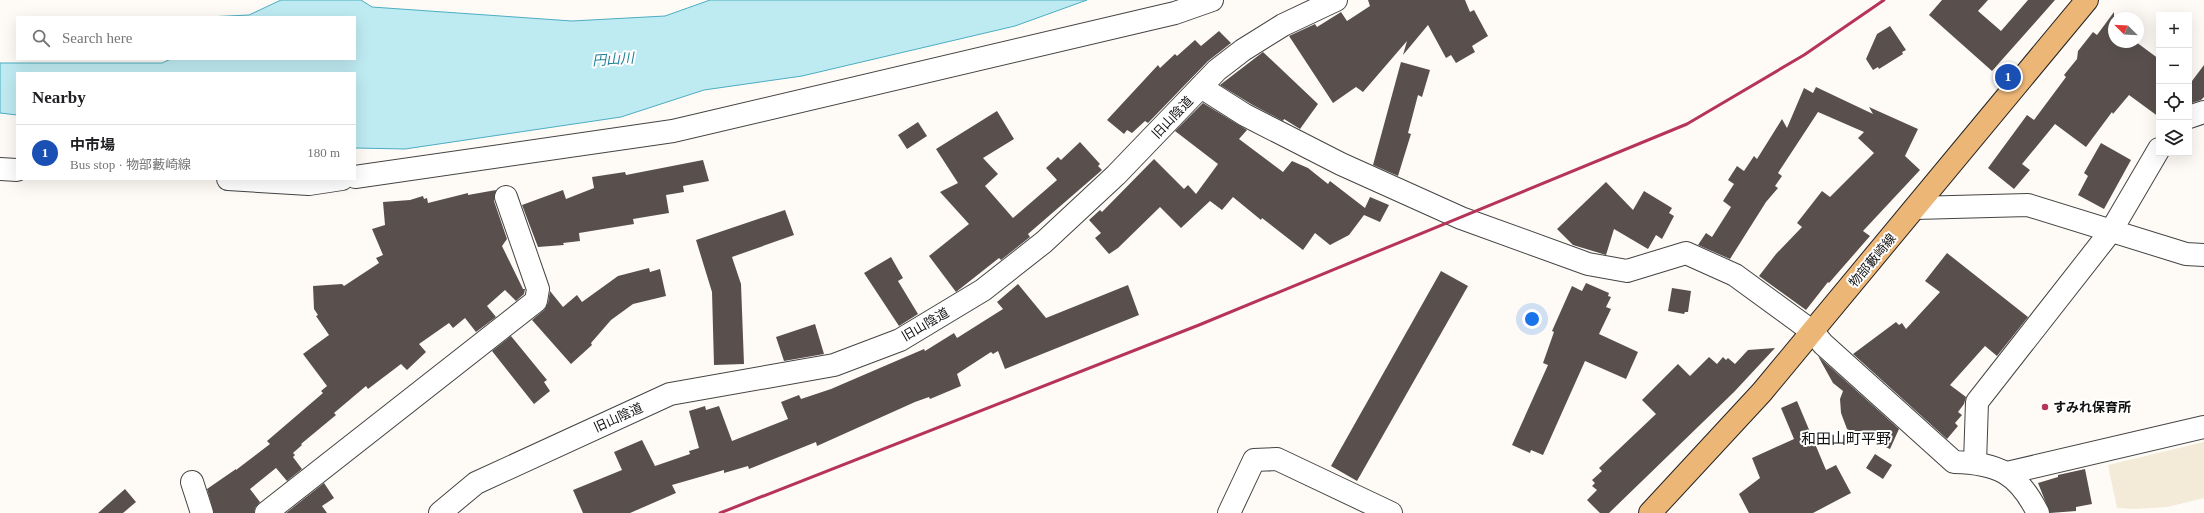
<!DOCTYPE html>
<meta charset="utf-8">
<style>
body{margin:0;font-family:"Times New Roman","Noto Sans JP",serif;background:#f6f6f6;color:#202124}
.controls{position:absolute;right:12px;top:12px;display:grid;overflow:hidden;border-radius:0px;box-shadow:0 4px 16px #0002}
.controls button{width:36px;height:36px;display:grid;place-items:center;padding:0;border:0;border-bottom:1px solid #e0e0e0;background:#fff;color:#202124;font:20px sans-serif}
.compass{position:absolute;left:2108px;top:12px;width:36px;height:36px;border-radius:50%;background:#fff;box-shadow:0 4px 16px #0002;rotate:294deg}
.you{position:absolute;left:1532px;top:319px;width:14px;height:14px;margin:-10px;border:3px solid #fff;border-radius:50%;background:#1a73e8;box-shadow:0 0 0 6px #1a73e833}
.badge{display:grid;place-items:center;width:26px;height:26px;border-radius:50%;background:#ea580c;color:#fff;font-size:13px;font-weight:700}
.pin{position:absolute;translate:-50% -50%;border:2px solid #fff;box-shadow:0 1px 4px #0006}
.list{margin:0;padding:0;list-style:none}
h2{display:flex;justify-content:space-between;align-items:center;height:52px;margin:0;padding:0 16px;font-size:17px}
h2 small{font-size:13px;font-weight:400;color:#757577}
.list li{display:grid;grid-template-columns:26px 1fr auto;gap:12px;align-items:center;box-sizing:border-box;height:56px;padding:0 16px;border-top:1px solid #e0e0e0}
.list b{display:block;font-size:15px;white-space:nowrap}
.list p{margin:0;font-size:13px;white-space:nowrap;color:#757577}
.list em{font-size:13px;font-style:normal;color:#757577}
.icon{flex:none;width:22px;height:22px;fill:none;stroke:currentColor;stroke-width:2;stroke-linecap:round;stroke-linejoin:round}
.map{position:relative;flex:none;width:2204px;height:513px;overflow:hidden}
.search{position:absolute;background:#fff;box-shadow:0 4px 16px #0002;left:16px;top:16px;width:340px;height:44px;display:flex;align-items:center;gap:10px;box-sizing:border-box;padding:0 14px;border-radius:0px;color:#757577;font-size:15px}
.panel{position:absolute;background:#fff;box-shadow:0 4px 16px #0002;left:16px;top:72px;width:340px;height:108px;border-radius:0px}
.map>svg:first-child{display:block}
</style>
<div class="map">
<svg width="2204" height="513" viewBox="0 0 2204 513">
<rect width="100%" height="100%" fill="#fefbf6"/>
<path fill="#f3ead7" d="M 2204,442 L 2204,498 L 2167,507 L 2135,509 L 2117,508 L 2108,465 Z"/>
<path fill="#beeaf1" stroke="#4cadc2" d="M 281,0 L 361,0 L 372,7 L 572,21 L 665,16 L 710,0 L 1087,0 L 1015,26 L 802,76 L 704,90 L 621,117 L 405,149 L 355,148 L 355,73 L 17,73 L 17,115 L 0,113 L 0,63 L 162,63 L 171,59 L 355,59 L 355,17 L 206,17 L 249,15 Z"/>
<g fill="#59504e">
<path d="M 1368,0 L 1465,0 L 1470,12 L 1474,10 L 1488,36 L 1472,46 L 1475,52 L 1456,63 L 1451,55 L 1446,58 L 1428,25 L 1403,55 L 1407,41 L 1363,92 L 1356,87 L 1333,103 L 1289,36 L 1315,24 L 1317,27 L 1341,12 L 1347,21 L 1370,6 Z"/>
<path d="M 1942,0 L 1988,0 L 1978,11 L 2001,31 L 2028,0 L 2055,0 L 1992,71 L 1929,15 Z"/>
<path d="M 2114,12 L 2114,42 L 2136,42 L 2159,59 L 2159,117 L 2129,95 L 2113,114 L 2112,112 L 2086,147 L 2055,124 L 2022,164 L 2030,170 L 2014,189 L 1988,168 L 2027,115 L 2034,120 L 2066,77 L 2064,75 L 2077,59 L 2078,51 L 2093,32 L 2097,35 Z"/>
<path d="M 1890,26 L 1906,50 L 1902,52 L 1903,54 L 1879,69 L 1878,67 L 1873,70 L 1866,59 L 1877,34 Z"/>
<path d="M 1219,31 L 1231,43 L 1208,61 L 1148,123 L 1145,121 L 1132,133 L 1127,130 L 1124,134 L 1107,120 L 1158,65 L 1160,68 L 1175,54 L 1177,56 L 1195,40 L 1201,46 Z"/>
<path d="M 1263,52 L 1318,104 L 1300,129 L 1284,119 L 1283,121 L 1251,104 L 1220,85 Z"/>
<path d="M 1401,62 L 1430,70 L 1422,97 L 1418,95 L 1408,133 L 1411,134 L 1398,176 L 1373,165 Z"/>
<path d="M 2204,65 L 2204,97 L 2201,100 L 2189,104 L 2189,85 Z"/>
<path d="M 1816,87 L 1873,114 L 1869,107 L 1918,129 L 1905,156 L 1920,170 L 1863,231 L 1870,236 L 1829,283 L 1828,282 L 1806,310 L 1759,276 L 1776,254 L 1802,227 L 1797,223 L 1822,191 L 1830,197 L 1874,153 L 1858,138 L 1864,132 L 1818,112 L 1778,173 L 1782,176 L 1775,186 L 1778,188 L 1766,202 L 1730,259 L 1698,245 L 1706,233 L 1712,237 L 1731,207 L 1723,201 L 1734,184 L 1728,180 L 1737,166 L 1744,171 L 1754,156 L 1757,159 L 1782,119 L 1787,128 L 1804,88 L 1813,93 Z"/>
<path d="M 1203,103 L 1247,130 L 1239,139 L 1283,172 L 1292,161 L 1308,168 L 1328,184 L 1330,181 L 1365,208 L 1370,197 L 1389,205 L 1380,222 L 1364,215 L 1349,235 L 1330,245 L 1315,233 L 1303,250 L 1262,218 L 1261,220 L 1233,197 L 1222,210 L 1210,201 L 1181,228 L 1160,207 L 1118,248 L 1109,254 L 1095,238 L 1101,233 L 1089,220 L 1100,210 L 1102,212 L 1154,159 L 1184,189 L 1188,185 L 1196,194 L 1218,164 L 1175,131 Z"/>
<path d="M 997,111 L 1014,139 L 983,158 L 998,174 L 985,186 L 1013,218 L 1057,180 L 1046,168 L 1058,157 L 1061,160 L 1080,142 L 1100,164 L 1098,166 L 1102,170 L 1028,234 L 1030,237 L 1001,260 L 999,258 L 956,292 L 929,256 L 969,224 L 940,192 L 958,183 L 936,149 Z"/>
<path d="M 918,122 L 927,136 L 907,149 L 898,135 Z"/>
<path d="M 2101,143 L 2131,160 L 2104,209 L 2078,195 L 2088,176 L 2084,173 Z"/>
<path d="M 703,160 L 709,181 L 683,186 L 684,192 L 666,195 L 669,213 L 633,219 L 634,224 L 579,233 L 580,241 L 563,243 L 564,245 L 538,247 L 522,205 L 563,190 L 566,199 L 594,188 L 592,177 L 625,172 L 626,175 Z"/>
<path d="M 1606,182 L 1633,210 L 1644,191 L 1672,208 L 1669,213 L 1674,216 L 1662,239 L 1656,235 L 1648,249 L 1614,229 L 1606,255 L 1573,245 L 1557,229 Z"/>
<path d="M 496,190 L 494,201 L 507,239 L 502,246 L 523,289 L 525,289 L 524,294 L 516,301 L 505,290 L 487,306 L 496,317 L 476,332 L 465,318 L 453,328 L 449,323 L 419,344 L 426,352 L 407,370 L 401,364 L 368,389 L 366,386 L 334,413 L 336,415 L 301,444 L 302,445 L 293,453 L 295,455 L 293,457 L 302,469 L 287,481 L 276,468 L 250,489 L 260,502 L 255,508 L 254,513 L 214,513 L 207,489 L 236,469 L 236,470 L 270,444 L 267,441 L 323,393 L 321,391 L 327,386 L 303,354 L 329,335 L 316,316 L 318,315 L 314,309 L 313,286 L 342,284 L 344,286 L 379,263 L 376,258 L 383,255 L 372,229 L 385,225 L 383,202 L 410,200 L 423,196 L 424,199 L 427,198 L 428,203 L 468,193 L 468,195 Z"/>
<path d="M 785,210 L 794,235 L 732,257 L 741,284 L 744,364 L 714,365 L 712,292 L 696,240 Z"/>
<path d="M 1947,253 L 2028,317 L 1997,356 L 1985,346 L 1950,385 L 1966,397 L 1964,404 L 1958,412 L 1962,415 L 1955,423 L 1958,426 L 1947,439 L 1853,354 L 1896,322 L 1899,325 L 1902,323 L 1906,329 L 1940,292 L 1925,281 Z"/>
<path d="M 891,257 L 903,278 L 898,281 L 918,314 L 899,326 L 864,273 Z"/>
<path d="M 649,268 L 650,272 L 660,269 L 666,296 L 633,304 L 611,320 L 591,343 L 592,345 L 571,364 L 532,320 L 544,310 L 548,303 L 550,291 L 563,307 L 577,295 L 582,302 L 618,276 Z"/>
<path d="M 1441,271 L 1468,286 L 1357,481 L 1331,466 Z"/>
<path d="M 1586,283 L 1609,293 L 1608,296 L 1611,297 L 1606,307 L 1611,309 L 1599,334 L 1638,352 L 1626,379 L 1585,361 L 1543,455 L 1531,450 L 1530,453 L 1512,445 L 1548,365 L 1543,363 L 1554,332 L 1552,331 L 1572,286 L 1582,291 Z"/>
<path d="M 1018,284 L 1046,318 L 1128,285 L 1139,315 L 1005,369 L 998,351 L 993,354 L 991,352 L 957,374 L 961,386 L 930,399 L 929,397 L 915,402 L 817,446 L 816,442 L 749,469 L 748,466 L 724,473 L 724,470 L 672,485 L 676,493 L 630,513 L 583,513 L 573,490 L 622,470 L 614,452 L 642,440 L 655,466 L 690,454 L 689,451 L 699,448 L 689,411 L 705,406 L 706,410 L 719,406 L 732,441 L 788,419 L 781,402 L 799,395 L 801,399 L 831,389 L 924,349 L 925,351 L 954,333 L 957,338 L 1003,309 L 997,302 Z"/>
<path d="M 1672,288 L 1691,291 L 1688,312 L 1685,312 L 1684,314 L 1668,311 Z"/>
<path d="M 815,324 L 824,354 L 784,361 L 776,337 Z"/>
<path d="M 511,336 L 547,380 L 544,382 L 550,391 L 534,404 L 492,351 Z"/>
<path d="M 1775,348 L 1734,392 L 1609,513 L 1600,513 L 1587,500 L 1597,490 L 1592,486 L 1595,483 L 1592,480 L 1602,471 L 1599,468 L 1656,414 L 1642,400 L 1678,364 L 1690,376 L 1709,357 L 1717,364 L 1723,357 L 1726,360 L 1728,358 L 1735,364 L 1748,350 Z"/>
<path d="M 1818,356 L 1899,429 L 1890,449 L 1847,429 L 1841,413 L 1840,399 L 1843,391 L 1833,383 Z"/>
<path d="M 1797,401 L 1826,470 L 1836,465 L 1851,493 L 1813,513 L 1749,513 L 1739,494 L 1760,478 L 1752,458 L 1794,439 L 1781,408 Z"/>
<path d="M 1875,454 L 1892,465 L 1883,479 L 1866,468 Z"/>
<path d="M 2085,469 L 2092,504 L 2076,507 L 2076,511 L 2050,513 L 2038,483 L 2058,477 L 2058,475 Z"/>
<path d="M 324,483 L 334,498 L 322,506 L 327,513 L 286,513 Z"/>
<path d="M 125,489 L 136,502 L 123,513 L 98,513 Z"/>
</g>
<g fill="none" stroke-linecap="round" stroke-linejoin="round">
<g stroke="#444" stroke-width="24">
<g id="minor">
<path d="M 1201,87 L 1245,115 L 1341,164 L 1461,218 L 1588,264 L 1627,271 L 1686,253 L 1735,275 L 1813,332 L 1823,344 L 1954,462 C 1998,463 2018,473 2038,513"/>
<path d="M 2189,117 L 2204,112"/>
<path d="M 0,169 L 17,170"/>
<path d="M 355,177 L 673,131 L 1175,13 L 1212,0"/>
<path d="M 228,179 L 309,184 L 342,179"/>
<path d="M 1915,208 L 2028,205 L 2186,254 L 2204,255"/>
<path d="M 1975,463 L 1977,402 L 2111,231 L 2159,149"/>
<path d="M 2007,473 L 2204,427"/>
<path d="M 192,482 L 202,513"/>
<path d="M 266,513 L 536,301 L 538,289 L 506,197"/>
<path d="M 440,513 L 476,483 L 670,394 L 834,365 L 900,340 L 983,290 L 1044,242 L 1116,175 L 1217,70 L 1243,50 L 1283,25 L 1336,0"/>
<path d="M 1229,513 L 1254,460 L 1277,459 L 1391,513"/>
</g>
</g>
<g stroke="#222" stroke-width="24">
<path id="major" d="M 1650,513 L 1762,392 L 2087,0"/>
</g>
<use href="#minor" stroke="#fff" stroke-width="22"/>
<use href="#major" stroke="#ecb677" stroke-width="22"/>
<path stroke="#b63457" stroke-width="3" d="M 720,513 L 1199,325 L 1687,124 L 1804,55 L 1884,0"/>
</g>
<circle fill="#b63457" stroke="#fff" stroke-width="1.5" cx="2045" cy="407" r="4"/>
<g text-anchor="middle" stroke-width="4" stroke-linejoin="round" paint-order="stroke">
<g font-size="13" fill="#111" stroke="#fff">
<text transform="translate(1172 117) rotate(-46)" y="5">旧山陰道</text>
<text transform="translate(1872 260) rotate(-50)" y="5">物部藪崎線</text>
<text transform="translate(925 324) rotate(-30)" y="5">旧山陰道</text>
<text transform="translate(618 417) rotate(-24)" y="5">旧山陰道</text>
</g>
<g font-size="13" font-weight="bold" fill="#111" stroke="#fff" text-anchor="start">
<text x="2053" y="412">すみれ保育所</text>
</g>
<g font-size="14" font-style="italic" fill="#248099" stroke="#fff">
<text transform="translate(613 59) rotate(-4)" y="5">円山川</text>
</g>
<g font-size="15" fill="#111" stroke="#fff">
<text x="1846" y="444">和田山町平野</text>
</g>
</g>
</svg>
<div class="controls">
<button>+</button>
<button>−</button>
<button><svg class="icon" aria-label="locate" viewBox="0 0 24 24"><circle cx="12" cy="12" r="6"/><path d="M12 2v4M12 18v4M2 12h4M18 12h4"/></svg></button>
<button><svg class="icon" aria-label="layers" viewBox="0 0 24 24"><path d="M12 4l9 5-9 5-9-5zM3 14l9 5 9-5"/></svg></button>
</div>
<svg class="compass" viewBox="-18 -18 36 36"><path d="M0-13l5 13h-10z" fill="#e53935"/><path d="M0 13l5-13h-10z" fill="#757577"/></svg>
<div class="you"></div>
<div class="pin badge" style="left:2008px;top:77px;background:#1a4fb4">1</div>
<div class="search"><svg class="icon" aria-label="search" viewBox="0 0 24 24"><circle cx="10" cy="10" r="6"/><path d="M15 15l6 6"/></svg>Search here</div>
<section class="panel">
<h2>Nearby<small></small></h2>
<ul class="list">
<li><span class="badge" style="background:#1a4fb4">1</span><div><b>中市場</b><p>Bus stop · 物部藪崎線</p></div><em>180 m</em></li>
</ul>
</section>
</div>
